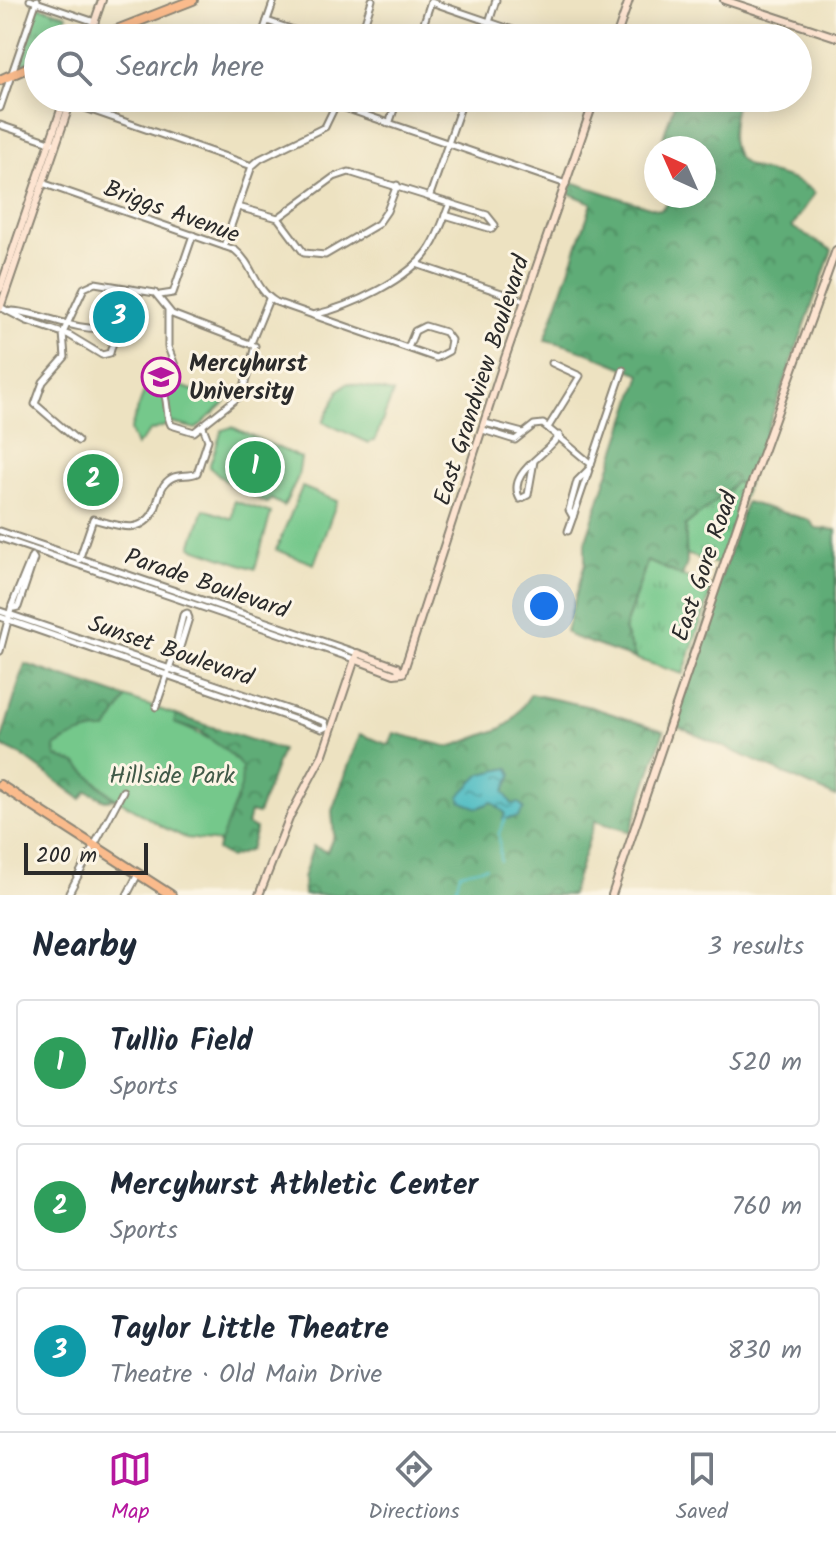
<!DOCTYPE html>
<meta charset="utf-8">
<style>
body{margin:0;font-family:Kalam,sans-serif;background:#f2f2f3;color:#1f2937}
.compass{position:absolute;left:644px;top:136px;width:72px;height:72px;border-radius:50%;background:#fff;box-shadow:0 4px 20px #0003;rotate:315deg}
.scale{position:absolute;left:24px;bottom:20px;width:124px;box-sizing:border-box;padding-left:8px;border:4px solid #2b2b2b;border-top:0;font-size:22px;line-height:28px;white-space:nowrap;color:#2b2b2b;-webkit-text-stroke:6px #fcf5e5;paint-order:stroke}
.you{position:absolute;left:544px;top:606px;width:28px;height:28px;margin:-20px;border:6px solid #fff;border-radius:50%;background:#1a73e8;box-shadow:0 0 0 12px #1a73e833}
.badge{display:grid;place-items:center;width:52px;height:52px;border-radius:50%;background:#b5179e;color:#fff;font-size:26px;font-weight:700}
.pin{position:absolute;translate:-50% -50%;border:4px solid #fff;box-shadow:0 2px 8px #0006}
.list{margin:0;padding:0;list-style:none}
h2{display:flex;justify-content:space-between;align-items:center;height:104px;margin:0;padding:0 32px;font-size:34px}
h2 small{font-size:26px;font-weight:400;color:#747a83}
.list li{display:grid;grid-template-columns:52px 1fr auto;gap:24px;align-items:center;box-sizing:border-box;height:128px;margin:0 16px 16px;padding:0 16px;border:2px solid #e0e1e3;border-radius:8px}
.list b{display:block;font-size:30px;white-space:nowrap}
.list p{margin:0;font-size:26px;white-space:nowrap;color:#747a83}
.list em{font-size:26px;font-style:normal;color:#747a83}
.icon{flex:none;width:44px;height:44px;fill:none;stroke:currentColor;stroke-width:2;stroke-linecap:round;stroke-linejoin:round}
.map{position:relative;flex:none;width:836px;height:895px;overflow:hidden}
.search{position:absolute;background:#fff;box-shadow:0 4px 20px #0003;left:24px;right:24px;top:24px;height:88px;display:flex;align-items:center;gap:20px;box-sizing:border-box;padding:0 28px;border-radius:44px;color:#747a83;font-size:30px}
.sheet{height:536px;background:#fff}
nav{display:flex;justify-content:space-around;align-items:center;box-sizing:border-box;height:112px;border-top:2px solid #e0e1e3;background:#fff;font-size:22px;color:#747a83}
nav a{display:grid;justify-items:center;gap:4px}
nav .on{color:#b5179e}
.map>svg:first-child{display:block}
</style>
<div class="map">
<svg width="836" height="895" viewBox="0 0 836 895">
<defs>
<pattern id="grass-tufts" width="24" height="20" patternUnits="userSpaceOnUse" patternTransform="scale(2)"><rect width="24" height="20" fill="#74c88b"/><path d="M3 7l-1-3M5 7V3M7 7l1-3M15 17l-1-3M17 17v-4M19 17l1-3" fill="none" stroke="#5fa372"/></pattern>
<pattern id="forest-crowns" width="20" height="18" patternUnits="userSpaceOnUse" patternTransform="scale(2)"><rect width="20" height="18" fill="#5fac77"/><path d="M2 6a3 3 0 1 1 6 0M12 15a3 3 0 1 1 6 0" fill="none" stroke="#4f8c62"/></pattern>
<pattern id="water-ripples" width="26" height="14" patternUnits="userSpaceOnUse" patternTransform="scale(2)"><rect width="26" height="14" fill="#4dbcc2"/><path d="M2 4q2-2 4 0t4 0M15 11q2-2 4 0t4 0" fill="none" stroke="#40999e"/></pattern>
</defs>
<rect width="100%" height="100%" fill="#fcf5e5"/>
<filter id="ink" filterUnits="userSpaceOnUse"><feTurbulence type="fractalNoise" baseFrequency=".0125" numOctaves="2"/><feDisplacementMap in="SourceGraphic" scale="16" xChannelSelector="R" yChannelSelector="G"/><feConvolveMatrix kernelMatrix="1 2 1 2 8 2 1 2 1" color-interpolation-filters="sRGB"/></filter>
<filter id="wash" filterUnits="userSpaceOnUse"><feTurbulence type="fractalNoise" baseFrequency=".006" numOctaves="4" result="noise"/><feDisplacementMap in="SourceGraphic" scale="32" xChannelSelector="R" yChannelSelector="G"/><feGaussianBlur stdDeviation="1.8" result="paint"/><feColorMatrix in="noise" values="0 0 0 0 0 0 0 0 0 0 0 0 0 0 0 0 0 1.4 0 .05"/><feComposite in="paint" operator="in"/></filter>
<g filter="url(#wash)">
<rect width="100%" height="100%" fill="#ede2c1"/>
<g fill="url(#grass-tufts)" stroke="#507a5b" stroke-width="2">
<path d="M 38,6 L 67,15 L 58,38 L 38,38 L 38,59 L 20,65 Z"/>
<path d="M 735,482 L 747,485 L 720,565 L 686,554 L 685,526 C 701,511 722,500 735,482 Z"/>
<path d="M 648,560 L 712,589 L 683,674 L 636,659 L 624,630 Z"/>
</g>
<g fill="url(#forest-crowns)" stroke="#456c51" stroke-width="2">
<path d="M 676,98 L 738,98 C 712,192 775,157 815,193 L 792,227 L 832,250 L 747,485 L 735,482 C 722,500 701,511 685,526 L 687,563 L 682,576 L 647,561 L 624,630 L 636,659 L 570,636 L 566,631 L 585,563 L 585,543 L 641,374 C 608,363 578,346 545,340 L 592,203 L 568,193 L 572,182 C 603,192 629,202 661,210 L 671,196 L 704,196 L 704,148 L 660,147 Z"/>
<path d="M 746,502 L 809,520 L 816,528 L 836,530 L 836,797 L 672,724 Z"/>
<path d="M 25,664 L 127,698 L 107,730 L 64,741 L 55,747 L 56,756 L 76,763 L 114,799 L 105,800 L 87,791 L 81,799 L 21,755 L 0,745 Z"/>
<path d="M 531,694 L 591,707 L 664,731 L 630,832 L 595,821 L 571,895 L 304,895 L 303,878 L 313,846 L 327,852 L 334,835 L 332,811 L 360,734 L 389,745 L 394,733 L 450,747 L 500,729 L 511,722 Z"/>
<path d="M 176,715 L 282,750 L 258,814 L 250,812 L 247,825 L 256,829 L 250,850 L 230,858 L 217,850 L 223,827 L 237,800 L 237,760 L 200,731 L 173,723 Z"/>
</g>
<g fill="#74c88b" stroke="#507a5b" stroke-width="2">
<path d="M 348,383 L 393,393 L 375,440 L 369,443 L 323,422 L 339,390 Z"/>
<path d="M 175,384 L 226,402 L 196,429 L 173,423 L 150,431 L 136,446 L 130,431 L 146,386 L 166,389 Z"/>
<path d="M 232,427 L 301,458 L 298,477 L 284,506 L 271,499 L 267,503 L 235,489 L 209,467 L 222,430 Z"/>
<path d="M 302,487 L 337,501 L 314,564 L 276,550 Z"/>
<path d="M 234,501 L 271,513 L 255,569 L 191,547 L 204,509 L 232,519 Z"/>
<path d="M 127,698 L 176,715 L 174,723 C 200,733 224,744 242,767 L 241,787 L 220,842 L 186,838 L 163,827 L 112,796 L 76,763 L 56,756 L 55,747 C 71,736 87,729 107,730 Z"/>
</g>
<path fill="url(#water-ripples)" stroke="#3c7476" stroke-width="2" d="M 509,768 L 512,775 L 504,792 L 512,804 L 519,803 L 524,808 L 518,817 L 503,819 L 505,813 L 492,802 L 478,808 L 462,802 L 459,796 L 481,774 Z"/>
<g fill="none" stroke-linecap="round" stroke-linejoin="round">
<g stroke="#4dbcc2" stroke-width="2">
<path d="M 500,861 L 499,833 L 505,819"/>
<path d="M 455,895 L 460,873 L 486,867"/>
</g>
</g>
</g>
<g filter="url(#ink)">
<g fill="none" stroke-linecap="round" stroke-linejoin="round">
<g stroke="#8c8676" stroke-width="9">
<g id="street">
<path d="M 30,0 L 95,22"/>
<path d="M 431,2 L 536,38"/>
<path d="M 267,21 L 317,38"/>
<path d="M 118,30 L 143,38"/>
<path d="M 261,38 L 274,0"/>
<path d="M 360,38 L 372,0"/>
<path d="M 419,38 L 431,1"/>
<path d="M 484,38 L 496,0"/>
<path d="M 237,98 L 241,101 L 246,98"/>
<path d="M 316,98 L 566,184"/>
<path d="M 517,98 L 516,105 L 523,109 L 529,105 L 528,98"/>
<path d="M 65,101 L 252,166"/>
<path d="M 0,108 L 37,0"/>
<path d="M 389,124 L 398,98"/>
<path d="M 0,125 L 56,144"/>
<path d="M 42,183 L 235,250 C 254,265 254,289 276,302 L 436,358 L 449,351 L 451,340 L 445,332 L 425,326 L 415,331 L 408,348"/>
<path d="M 430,195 L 464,98"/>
<path d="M 238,207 L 278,218 L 334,177 L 349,172 L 487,215 L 495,225 L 492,229 L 445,215"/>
<path d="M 278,218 L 304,253 L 325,255 L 378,224 L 387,211 L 397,185"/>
<path d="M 224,246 L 252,166 L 260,159 L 325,127 L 339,98"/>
<path d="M 416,264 L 525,301"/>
<path d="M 84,288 L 95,283 L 155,293 L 172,314 L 255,346 L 242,394 L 194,432 L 171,425 C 165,414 169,401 162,387 L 174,382 L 177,371 L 168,347 L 168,310"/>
<path d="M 160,295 L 173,293 L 193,235"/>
<path d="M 0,307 L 27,321 L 69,335 L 102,355 L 110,353 L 115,335 L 108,328 C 73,332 45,313 12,311"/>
<path d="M 313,315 C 350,307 409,280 430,248 C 439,234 444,218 450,203"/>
<path d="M 108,328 L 120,327 L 116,338"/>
<path d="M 251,343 L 269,299"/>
<path d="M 485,423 L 523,433"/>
<path d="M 549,426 L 580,376 L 552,363"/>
<path d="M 483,430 L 515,440 L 534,425 L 543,424 L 591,464"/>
<path d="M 78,441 L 35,404 L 43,382 L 65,357 L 63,333 L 83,290"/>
<path d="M 534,461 L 528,495 L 520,499 C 505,473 549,454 559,435"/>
<path d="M 589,469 L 577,481 L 569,510 L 573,517 L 623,370"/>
<path d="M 0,531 L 357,653"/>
<path d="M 568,531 L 573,517"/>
<path d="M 0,538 L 354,659"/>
<path d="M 79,560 L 93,519 C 116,525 142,537 155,509 C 158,502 159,492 164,485 C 174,471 187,478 197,473 L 208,440 L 203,427"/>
<path d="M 0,611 L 325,722 L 326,727 L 322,729 L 0,617"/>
<path d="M 187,613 L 189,618 L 177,657 L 172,660 L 183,615 Z"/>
<path d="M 0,651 L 12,605 L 32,556 L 34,559 L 18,607 L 14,608"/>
<path d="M 156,707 L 172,660"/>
<path d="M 68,895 L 123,791"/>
<path d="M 127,895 L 138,874"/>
</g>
</g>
<g stroke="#8c8676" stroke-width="10">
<g id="secondary">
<path d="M 724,0 L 836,37"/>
<path d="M 89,38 L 102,0"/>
<path d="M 616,38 L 629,0"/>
<path d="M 0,289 L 65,98"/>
<path d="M 0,308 L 72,98"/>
<path d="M 354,659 L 394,674 L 403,673 L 504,361 L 595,98"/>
<path d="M 259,895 L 290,816 L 323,754 L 357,653 L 397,667 L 400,672"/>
<path d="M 612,895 L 750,488 L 836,250"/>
</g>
</g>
<g stroke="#8c8676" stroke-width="12">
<g id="primary">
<path d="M 96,38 L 193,0"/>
<path d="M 0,80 L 38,63"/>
<path d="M 0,785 L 171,895"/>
</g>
</g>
<use href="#street" stroke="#fff" stroke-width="5"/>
<use href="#secondary" stroke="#fde4d1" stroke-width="6"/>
<use href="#primary" stroke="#fabb8c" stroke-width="8"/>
</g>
</g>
<defs>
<g id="university-ring" transform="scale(2)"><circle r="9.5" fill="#fcf5e5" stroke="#b5179e" stroke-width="1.5"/><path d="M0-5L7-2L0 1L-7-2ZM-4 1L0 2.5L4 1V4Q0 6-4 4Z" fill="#b5179e"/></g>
</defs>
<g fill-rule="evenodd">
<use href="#university-ring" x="161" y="377"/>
</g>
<g text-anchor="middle" stroke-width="6" stroke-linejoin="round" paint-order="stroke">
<g font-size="24" fill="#2b2b2b" stroke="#fcf5e5">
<text transform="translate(172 211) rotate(20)" y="8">Briggs Avenue</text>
<text transform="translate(481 380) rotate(-72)" y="8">East Grandview Boulevard</text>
<text transform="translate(704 566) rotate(-71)" y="8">East Gore Road</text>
<text transform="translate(207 583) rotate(19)" y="8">Parade Boulevard</text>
<text transform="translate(171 650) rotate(19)" y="8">Sunset Boulevard</text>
</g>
<g font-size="24" font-weight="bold" fill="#2b2b2b" stroke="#fcf5e5" text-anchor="start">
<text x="189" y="371">Mercyhurst<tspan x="189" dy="28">University</tspan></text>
</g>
<g font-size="24" fill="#415a48" stroke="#fcf5e5">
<text x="172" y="783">Hillside Park</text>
</g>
</g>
</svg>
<svg class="compass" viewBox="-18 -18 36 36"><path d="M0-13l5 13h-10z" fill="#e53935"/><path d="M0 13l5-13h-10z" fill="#747a83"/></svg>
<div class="scale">200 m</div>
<div class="you"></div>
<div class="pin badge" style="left:255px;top:467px;background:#2e9e5b">1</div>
<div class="pin badge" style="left:93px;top:480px;background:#2e9e5b">2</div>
<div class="pin badge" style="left:119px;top:317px;background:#0f9aa8">3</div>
<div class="search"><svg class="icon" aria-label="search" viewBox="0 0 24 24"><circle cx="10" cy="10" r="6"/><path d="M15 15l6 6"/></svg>Search here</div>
</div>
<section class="sheet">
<h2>Nearby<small>3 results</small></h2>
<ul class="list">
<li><span class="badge" style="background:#2e9e5b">1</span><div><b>Tullio Field</b><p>Sports</p></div><em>520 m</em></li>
<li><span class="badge" style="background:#2e9e5b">2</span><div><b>Mercyhurst Athletic Center</b><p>Sports</p></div><em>760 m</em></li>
<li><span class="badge" style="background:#0f9aa8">3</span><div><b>Taylor Little Theatre</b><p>Theatre · Old Main Drive</p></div><em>830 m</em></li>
</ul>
</section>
<nav>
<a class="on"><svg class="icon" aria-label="map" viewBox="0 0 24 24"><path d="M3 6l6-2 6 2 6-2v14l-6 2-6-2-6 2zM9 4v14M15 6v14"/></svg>Map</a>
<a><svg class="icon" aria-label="directions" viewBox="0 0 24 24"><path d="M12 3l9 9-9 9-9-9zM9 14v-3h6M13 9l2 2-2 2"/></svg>Directions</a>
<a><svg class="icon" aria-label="saved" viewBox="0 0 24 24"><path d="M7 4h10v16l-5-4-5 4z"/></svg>Saved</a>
</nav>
